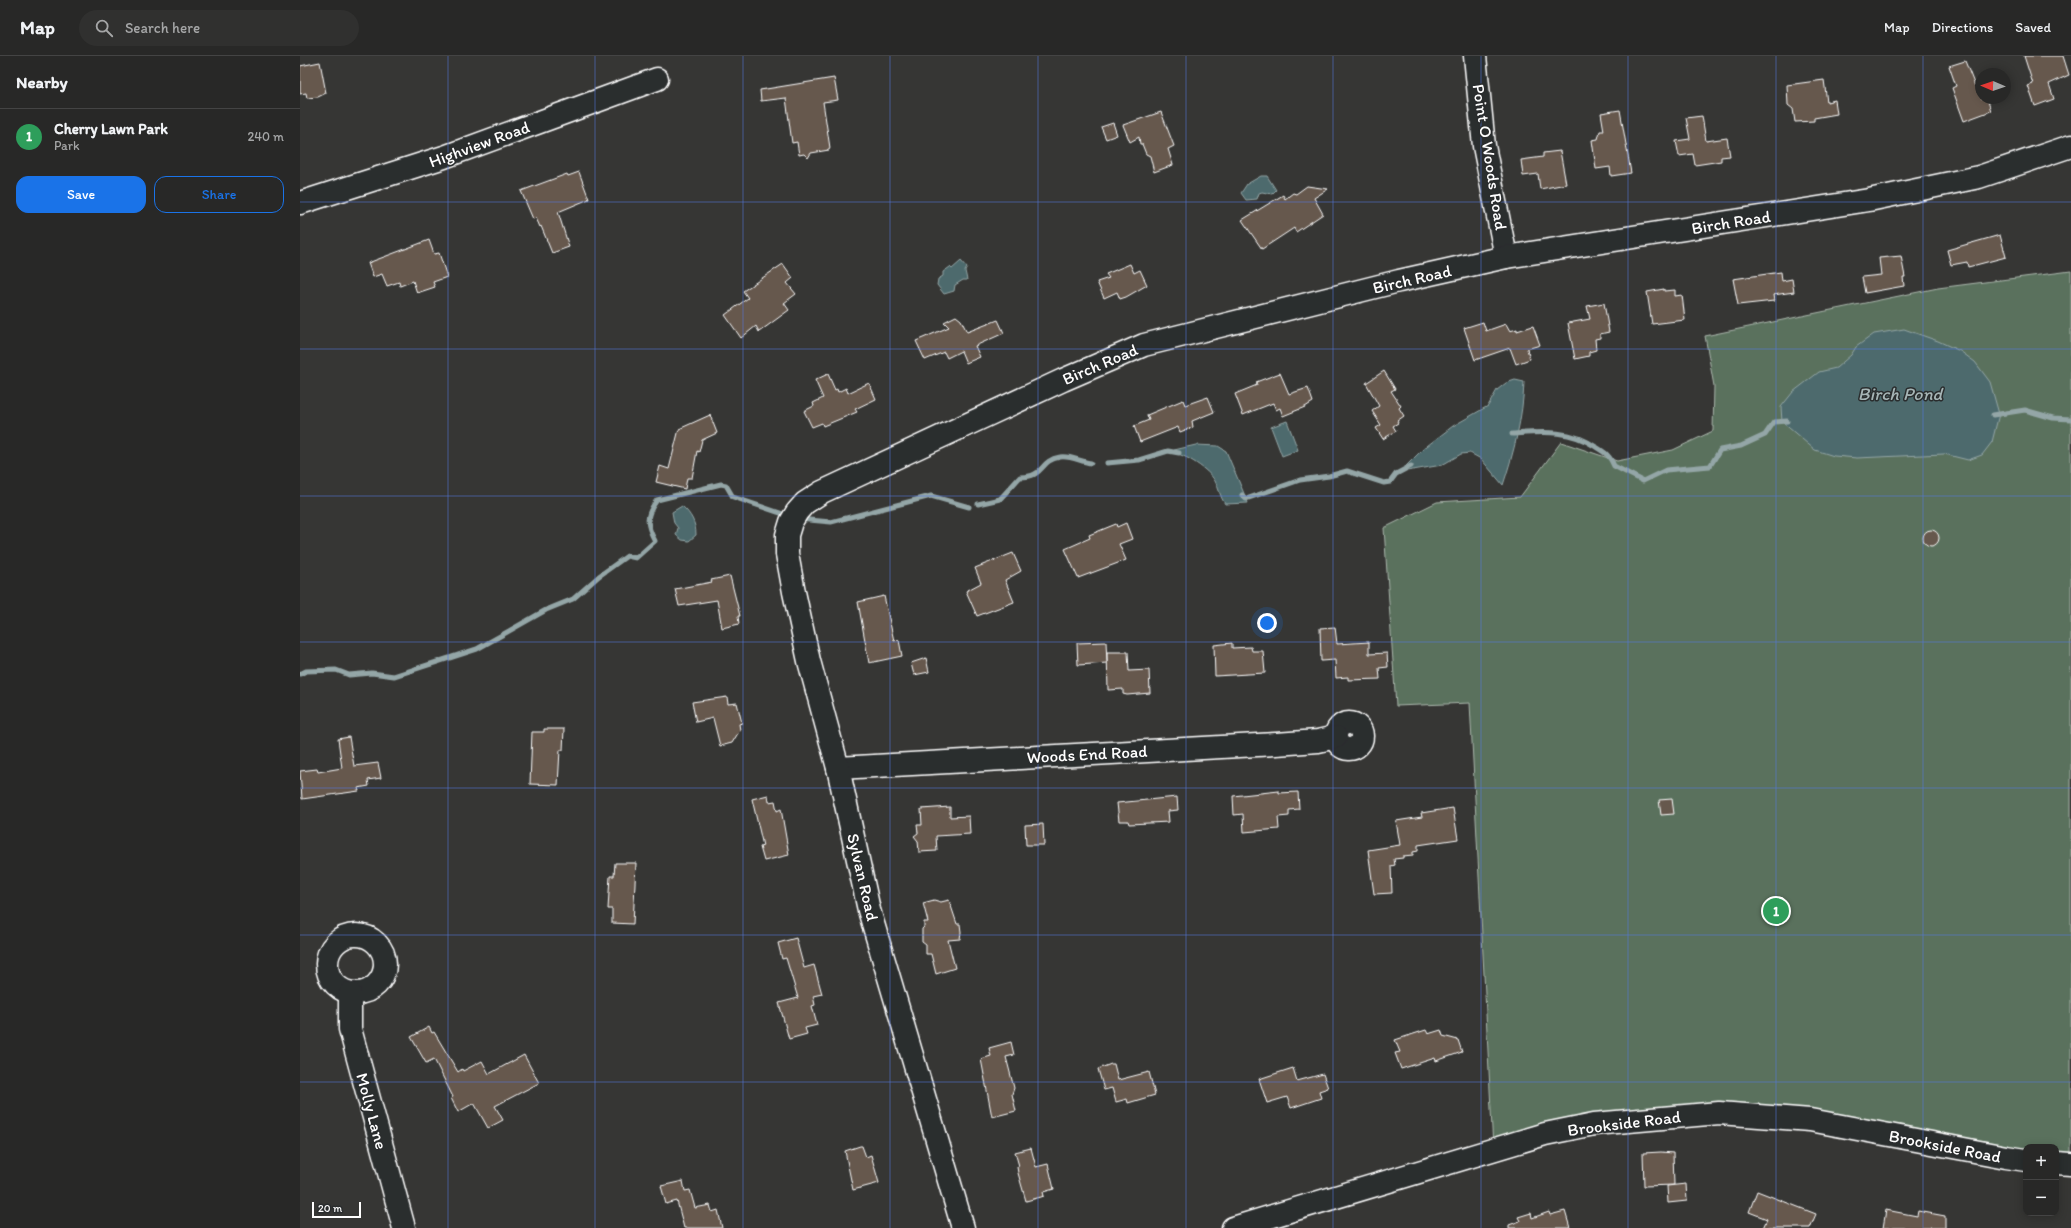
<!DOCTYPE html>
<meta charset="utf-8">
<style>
body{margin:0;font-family:Itim,sans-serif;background:#30302f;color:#f1f3f6}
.controls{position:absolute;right:12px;bottom:12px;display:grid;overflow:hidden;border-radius:8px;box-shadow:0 2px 10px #0003}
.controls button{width:36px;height:36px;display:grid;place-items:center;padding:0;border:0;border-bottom:1px solid #444;background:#282827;color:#f1f3f6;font:20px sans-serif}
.compass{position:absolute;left:1675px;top:12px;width:36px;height:36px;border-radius:50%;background:#282827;box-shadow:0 2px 10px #0003;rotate:272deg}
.scale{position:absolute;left:12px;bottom:10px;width:49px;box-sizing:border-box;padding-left:4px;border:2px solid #fff;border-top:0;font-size:11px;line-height:14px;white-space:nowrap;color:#fff;-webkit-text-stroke:3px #2a2d2e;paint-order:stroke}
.you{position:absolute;left:967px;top:567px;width:14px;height:14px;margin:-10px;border:3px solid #fff;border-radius:50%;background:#1a73e8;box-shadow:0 0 0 6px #1a73e833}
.badge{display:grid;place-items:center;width:26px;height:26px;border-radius:50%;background:#1a73e8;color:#fff;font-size:13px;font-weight:700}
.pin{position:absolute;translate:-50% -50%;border:2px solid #fff;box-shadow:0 1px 4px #0006}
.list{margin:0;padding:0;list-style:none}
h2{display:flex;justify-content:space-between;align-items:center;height:52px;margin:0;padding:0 16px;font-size:17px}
h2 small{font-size:13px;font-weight:400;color:#a5a6a7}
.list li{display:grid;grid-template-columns:26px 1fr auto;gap:12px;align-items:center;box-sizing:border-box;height:56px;padding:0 16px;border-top:1px solid #444}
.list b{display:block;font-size:15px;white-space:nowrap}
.list p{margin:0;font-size:13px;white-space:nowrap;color:#a5a6a7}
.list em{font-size:13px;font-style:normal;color:#a5a6a7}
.actions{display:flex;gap:8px;padding:12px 16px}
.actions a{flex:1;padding:9px 0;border:1px solid #1a73e8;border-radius:12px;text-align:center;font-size:14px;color:#1a73e8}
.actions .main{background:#1a73e8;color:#fff}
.icon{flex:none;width:22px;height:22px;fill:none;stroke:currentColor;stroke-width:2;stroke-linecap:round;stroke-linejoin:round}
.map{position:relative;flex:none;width:1771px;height:1172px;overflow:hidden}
header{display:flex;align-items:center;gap:24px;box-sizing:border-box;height:56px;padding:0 20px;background:#282827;border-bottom:1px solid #444}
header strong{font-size:19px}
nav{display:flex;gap:22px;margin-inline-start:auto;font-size:14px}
.search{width:280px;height:36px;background:#30302f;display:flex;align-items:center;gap:10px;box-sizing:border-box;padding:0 14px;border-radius:22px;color:#a5a6a7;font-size:15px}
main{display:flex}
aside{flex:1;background:#282827}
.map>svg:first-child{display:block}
</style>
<header>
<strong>Map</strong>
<div class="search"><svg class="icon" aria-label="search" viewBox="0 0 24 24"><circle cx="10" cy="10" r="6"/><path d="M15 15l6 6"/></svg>Search here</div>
<nav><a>Map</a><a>Directions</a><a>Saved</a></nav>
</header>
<main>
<aside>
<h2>Nearby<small></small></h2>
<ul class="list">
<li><span class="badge" style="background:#2e9e5b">1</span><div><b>Cherry Lawn Park</b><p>Park</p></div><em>240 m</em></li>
</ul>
<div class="actions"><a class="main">Save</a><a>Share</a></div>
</aside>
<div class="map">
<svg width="1771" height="1172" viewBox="0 0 1771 1172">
<rect width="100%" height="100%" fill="#363634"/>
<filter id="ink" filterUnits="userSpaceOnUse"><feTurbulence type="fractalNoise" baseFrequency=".025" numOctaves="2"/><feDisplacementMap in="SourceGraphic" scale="8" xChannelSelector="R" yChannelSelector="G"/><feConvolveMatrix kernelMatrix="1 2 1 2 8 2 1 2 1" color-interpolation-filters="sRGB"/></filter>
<g filter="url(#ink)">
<path fill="#5a715d" stroke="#acb8ae" d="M 1771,215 L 1771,1113 L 1756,1111 L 1756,1091 L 1726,1091 L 1726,1108 L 1484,1070 L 1382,1060 L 1193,1092 L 1170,647 L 1096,650 L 1084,472 L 1137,446 L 1220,441 L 1261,386 L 1317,405 L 1373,394 L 1413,375 L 1414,330 L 1405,280 L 1638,232 Z"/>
<g fill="#4d6b6d" stroke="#94a6a7">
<path d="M 961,120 L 967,120 L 976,134 L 972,138 L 962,136 L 959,137 L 957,143 L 946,144 L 941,137 L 947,128 Z"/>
<path d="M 661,205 L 667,212 L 665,215 L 667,224 L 663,224 L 655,229 L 654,235 L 644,238 L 637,229 L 638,223 L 643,220 L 643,216 L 650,211 L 652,213 Z"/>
<path d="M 1604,273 L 1638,285 L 1660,295 L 1675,306 L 1690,326 L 1699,358 L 1692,386 L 1682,399 L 1668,404 L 1644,398 L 1557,402 L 1534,400 L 1515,394 L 1482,366 L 1481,351 L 1493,336 L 1519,316 L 1536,312 L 1551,299 L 1556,291 L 1574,278 Z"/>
<path d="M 1215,324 L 1224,326 C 1223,361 1214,396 1203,429 L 1181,403 L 1170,397 L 1161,398 L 1142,409 L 1107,415 L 1105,413 L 1106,410 L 1123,393 L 1153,370 L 1188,350 L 1197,334 L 1206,327 Z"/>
<path d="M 987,365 L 998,394 L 982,400 L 971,371 Z"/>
<path d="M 896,389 L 918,390 L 926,395 L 948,447 L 925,448 C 920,441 919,432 915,425 C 909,414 885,398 873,397 L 874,394 Z"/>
<path d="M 382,450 C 391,458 396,467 396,479 L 389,485 L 382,484 L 376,479 L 378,472 L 374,467 L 372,456 Z"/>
</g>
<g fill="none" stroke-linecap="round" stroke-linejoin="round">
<g stroke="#94a6a7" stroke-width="5">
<path d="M 1693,359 L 1725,354 L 1753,362 L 1771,363"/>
<path d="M 1212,378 C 1242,376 1270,373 1296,391 C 1306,397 1310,400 1314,410 L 1343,425 L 1366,414 L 1410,410 L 1420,394 L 1441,390 L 1465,379 L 1474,366 L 1487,365"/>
<path d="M 807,407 L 839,404 L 868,395 L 879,397"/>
<path d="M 942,439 L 946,443 L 1000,424 L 1029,420 L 1047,415 L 1084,427 L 1090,426 L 1096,418 L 1111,410"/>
<path d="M 678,448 L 700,443 L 720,421 C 746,421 738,405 760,401 C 769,399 782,406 791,407"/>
<path d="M 498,463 L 531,466 L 631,440 L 669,451"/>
<path d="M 0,618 L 6,615 L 36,614 L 49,619 L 72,617 L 94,620 L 177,593 L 246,554 L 273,543 L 299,520 L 327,500 L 336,502 L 355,485 C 346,468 345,460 357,444 L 421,428 L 426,429 L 433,441 L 489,460"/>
</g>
</g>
<g fill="#66584e" stroke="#fff">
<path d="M 1724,0 L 1763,0 L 1769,19 L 1749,28 L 1754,43 L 1735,50 L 1728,30 L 1733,28 Z"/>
<path d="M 1665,5 L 1675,30 L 1681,28 L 1681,42 L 1687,42 L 1691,55 L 1664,65 L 1652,32 L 1656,30 L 1649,10 Z"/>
<path d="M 20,6 L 26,37 L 18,41 L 7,42 L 6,37 L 0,38 L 0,10 Z"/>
<path d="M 534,22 L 538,44 L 523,46 L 530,92 L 529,94 L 511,97 L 508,102 L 504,98 L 499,99 L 497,86 L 492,87 L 486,42 L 461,45 L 460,34 Z"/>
<path d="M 1524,24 L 1527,46 L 1535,44 L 1537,58 L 1514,62 L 1514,65 L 1495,66 L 1493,53 L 1488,49 L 1487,29 Z"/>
<path d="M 1320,54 L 1331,117 L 1311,120 L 1310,111 L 1296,113 L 1292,84 L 1298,83 L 1300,75 L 1304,75 L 1301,57 Z"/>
<path d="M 861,56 L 874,90 L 868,93 L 873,109 L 854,116 L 850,100 L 846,98 L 842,88 L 840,88 L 839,81 L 830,86 L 823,69 Z"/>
<path d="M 1402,60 L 1406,85 L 1427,82 L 1430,100 L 1421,101 L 1421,105 L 1395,109 L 1393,98 L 1379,100 L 1376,85 L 1390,83 L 1386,62 Z"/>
<path d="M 813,67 L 817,79 L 806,83 L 801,71 Z"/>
<path d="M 1260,95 L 1266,128 L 1240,133 L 1238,118 L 1223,120 L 1221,104 L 1243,101 L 1243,97 Z"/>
<path d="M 279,116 L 289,143 L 258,156 L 269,191 L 252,197 L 241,170 L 240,171 L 236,162 L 233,163 L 221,135 L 267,118 L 268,120 Z"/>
<path d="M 1007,130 L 1028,133 L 1014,142 L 1023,158 L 996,176 L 994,172 L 962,193 L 942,164 L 983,139 L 985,143 L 993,137 L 996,138 Z"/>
<path d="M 1700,179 L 1706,201 L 1668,211 L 1667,206 L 1651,209 L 1647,194 Z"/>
<path d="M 129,184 L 134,198 L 139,197 L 147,221 L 133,226 L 135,231 L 117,237 L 113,225 L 100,230 L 99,226 L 87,230 L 82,218 L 73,221 L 68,207 Z"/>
<path d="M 1601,200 L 1605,221 L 1603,221 L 1604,230 L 1565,237 L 1562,221 L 1581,219 L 1579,202 Z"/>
<path d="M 483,208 L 493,222 L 487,227 L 496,238 L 484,247 L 489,254 L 459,276 L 456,270 L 441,282 L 425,259 L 448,242 L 443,235 Z"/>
<path d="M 830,208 L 834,217 L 840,214 L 847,229 L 826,241 L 820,243 L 817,236 L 804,242 L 797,226 L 809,222 L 806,218 Z"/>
<path d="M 1481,216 L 1482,225 L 1492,223 L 1494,236 L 1473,239 L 1474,245 L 1438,249 L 1433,223 Z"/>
<path d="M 1364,233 L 1364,235 L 1375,234 L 1375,240 L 1382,239 L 1385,264 L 1352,268 L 1347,236 Z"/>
<path d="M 1304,247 L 1309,276 L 1300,278 L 1300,282 L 1295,283 L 1296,294 L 1289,296 L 1289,300 L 1275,303 L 1268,267 L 1290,263 L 1287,250 Z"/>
<path d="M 656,260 L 661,264 L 667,276 L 698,264 L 704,277 L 675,290 L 680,301 L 666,307 L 661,295 L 647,302 L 644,296 L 625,304 L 616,285 L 649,271 L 644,266 Z"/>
<path d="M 1183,266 L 1186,275 L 1206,268 L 1210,275 L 1217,273 L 1217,275 L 1233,270 L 1240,289 L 1227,293 L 1230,303 L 1216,308 L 1210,292 L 1175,304 L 1164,272 Z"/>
<path d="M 1084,315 L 1095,333 L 1091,335 L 1101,350 L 1099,352 L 1104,360 L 1097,365 L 1098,367 L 1093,370 L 1096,375 L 1083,383 L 1076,372 L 1081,369 L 1072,355 L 1079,350 L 1066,327 Z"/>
<path d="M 980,317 L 989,338 L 1008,332 L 1013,346 L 1005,351 L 983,360 L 980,352 L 976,354 L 973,347 L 943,359 L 935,338 L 957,329 L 956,326 Z"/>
<path d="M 528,318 L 535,334 L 537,333 L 538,336 L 546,332 L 548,337 L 569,327 L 576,343 L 555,353 L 557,356 L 523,370 L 522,367 L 512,371 L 504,355 L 514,350 L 513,347 L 523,342 L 515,324 Z"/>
<path d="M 908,341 L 914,356 L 892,365 L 893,371 L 880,376 L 878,371 L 840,386 L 834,370 L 849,364 L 847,359 L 883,344 L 885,349 Z"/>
<path d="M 410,359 L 417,377 L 402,384 L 399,396 L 397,395 L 392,422 L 387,422 L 385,433 L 356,426 L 360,410 L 369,413 L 379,373 Z"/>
<path d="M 826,467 L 832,483 L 819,488 L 826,504 L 778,522 L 765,493 L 790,482 L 789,479 L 816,468 L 817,471 Z"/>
<circle cx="1631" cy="482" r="8"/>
<path d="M 713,497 L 721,515 L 705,524 L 714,546 L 677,560 L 666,535 L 681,527 L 675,512 Z"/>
<path d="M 430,520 L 440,560 L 438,560 L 439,568 L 422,572 L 417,544 L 379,550 L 375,533 L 412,526 L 411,524 Z"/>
<path d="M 584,540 L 594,585 L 599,584 L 602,600 L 569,607 L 558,546 Z"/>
<path d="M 1035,571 L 1037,588 L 1069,586 L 1069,598 L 1087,597 L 1088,611 L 1079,612 L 1080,623 L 1048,624 L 1048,621 L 1036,622 L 1035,604 L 1021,605 L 1020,572 Z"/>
<path d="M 806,586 L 807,607 L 778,609 L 777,587 Z"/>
<path d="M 932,587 L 932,592 L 951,591 L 952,595 L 963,595 L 965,617 L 915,620 L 914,589 Z"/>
<path d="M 807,596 L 828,596 L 829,615 L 849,614 L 850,637 L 827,639 L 823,638 L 823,633 L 808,634 Z"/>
<path d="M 626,602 L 629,616 L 614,619 L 611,607 Z"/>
<path d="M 427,641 L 428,648 L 437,647 L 442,667 L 439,668 L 440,674 L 432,687 L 420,690 L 413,662 L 396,666 L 392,646 Z"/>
<path d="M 244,673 L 264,673 L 263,694 L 260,694 L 258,729 L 230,728 L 232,676 L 244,676 Z"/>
<path d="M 49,681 L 54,710 L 78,707 L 81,722 L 68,724 L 69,730 L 58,732 L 59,735 L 2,743 L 0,715 L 17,713 L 18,716 L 42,712 L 38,683 Z"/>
<path d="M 979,735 L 979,737 L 998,736 L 999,753 L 989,754 L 989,760 L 978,761 L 979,773 L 944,776 L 943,758 L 934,759 L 933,740 Z"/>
<path d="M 468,739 L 469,746 L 475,745 L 477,755 L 481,753 L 489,799 L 464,805 L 460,791 L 463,790 L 452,743 Z"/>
<path d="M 877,741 L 878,754 L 868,755 L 869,766 L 829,768 L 828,765 L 819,765 L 817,747 Z"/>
<path d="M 1372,743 L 1374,758 L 1361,759 L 1359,744 Z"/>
<path d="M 650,751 L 650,761 L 669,760 L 670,778 L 636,780 L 637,795 L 619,796 L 618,785 L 614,780 L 618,777 L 617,769 L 622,769 L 621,753 Z"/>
<path d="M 1153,752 L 1158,783 L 1118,789 L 1118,795 L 1113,796 L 1113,799 L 1103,800 L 1103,802 L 1094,803 L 1095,809 L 1091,810 L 1092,837 L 1074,838 L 1068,794 L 1100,789 L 1096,765 L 1122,761 L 1121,757 Z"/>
<path d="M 743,768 L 744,789 L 726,789 L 725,769 Z"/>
<path d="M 315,807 L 336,807 L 333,868 L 312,867 L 312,853 L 308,853 L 310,820 L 314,820 Z"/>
<path d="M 634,844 L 641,846 L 649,844 L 657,868 L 660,868 L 661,876 L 660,883 L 648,884 L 655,912 L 636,918 L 631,898 L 626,898 L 626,889 L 622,886 L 622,873 L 624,871 L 624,866 L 628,866 L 623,847 Z"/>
<path d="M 496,882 L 504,912 L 514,909 L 522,938 L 513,940 L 515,949 L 512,950 L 517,969 L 505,972 L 507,978 L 489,983 L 479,947 L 498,942 L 486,902 L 482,903 L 478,887 Z"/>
<path d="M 129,971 L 132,977 L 134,976 L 158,1016 L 162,1013 L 163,1015 L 182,1005 L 189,1018 L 224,999 L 239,1027 L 195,1050 L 203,1064 L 188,1072 L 174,1047 L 158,1056 L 151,1042 L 153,1041 L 134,1003 L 126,1007 L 111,981 Z"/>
<path d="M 1126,974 L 1128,978 L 1141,974 L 1143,980 L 1158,984 L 1162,996 L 1136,1005 L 1135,1002 L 1101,1013 L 1095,997 L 1100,996 L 1095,984 Z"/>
<path d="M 711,986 L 714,999 L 706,1001 L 714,1032 L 712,1038 L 716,1055 L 692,1061 L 681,1003 L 691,1000 L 689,992 Z"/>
<path d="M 811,1008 L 814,1008 L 818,1024 L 849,1016 L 855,1039 L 828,1047 L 827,1043 L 816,1046 L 812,1032 L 804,1034 L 798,1013 Z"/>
<path d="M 993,1012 L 997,1025 L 1023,1018 L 1028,1032 L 1019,1035 L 1021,1042 L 991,1052 L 987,1041 L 967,1047 L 959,1023 Z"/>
<path d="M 560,1090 L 562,1090 L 566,1101 L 571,1099 L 579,1127 L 553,1134 L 545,1095 Z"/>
<path d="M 731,1092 L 736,1111 L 748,1108 L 754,1133 L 743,1136 L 744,1140 L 741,1141 L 726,1145 L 718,1117 L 717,1111 L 719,1110 L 715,1096 Z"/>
<path d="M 1361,1096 L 1373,1097 L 1374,1129 L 1344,1130 L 1343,1097 Z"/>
<path d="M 383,1125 L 385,1135 L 390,1134 L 395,1152 L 410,1149 L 412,1156 L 418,1154 L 422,1172 L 384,1172 L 377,1145 L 366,1148 L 361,1130 Z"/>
<path d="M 1386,1128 L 1387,1145 L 1368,1147 L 1367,1130 Z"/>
<path d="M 1457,1135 L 1516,1158 L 1510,1172 L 1463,1172 L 1467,1163 L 1449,1156 Z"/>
<path d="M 1586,1154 L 1617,1160 L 1618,1155 L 1645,1160 L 1645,1172 L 1583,1172 Z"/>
<path d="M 1265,1155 L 1270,1172 L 1209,1172 L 1209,1169 L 1220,1165 L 1218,1161 L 1231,1157 L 1232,1162 L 1249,1156 L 1250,1159 Z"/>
</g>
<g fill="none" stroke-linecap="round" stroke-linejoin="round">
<g stroke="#fff" stroke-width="25">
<g id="minor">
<path d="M 1175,0 L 1184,90 L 1206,201"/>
<path d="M 0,147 L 144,101 L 357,23"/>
<circle cx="1049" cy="680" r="13"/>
<path d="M 538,712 L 976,688 L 1018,685 L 1036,681"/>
<circle cx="56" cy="908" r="29"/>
<path d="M 50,937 L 50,973 L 104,1172"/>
<path d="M 1756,1107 L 1771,1108"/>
<path d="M 663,1172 L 569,854 L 538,712 L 509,605 L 494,536 L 487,498 L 487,479 L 491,466 L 497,456 L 505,447 L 522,436 L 763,324 L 844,289 L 1099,225 L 1206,201 L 1569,144 L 1679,121 L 1771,90"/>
<path d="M 933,1172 L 1245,1078 L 1294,1068 L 1419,1057 L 1510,1064 L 1706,1101 L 1726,1104"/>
</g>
</g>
<use href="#minor" stroke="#2a2d2e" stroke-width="22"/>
</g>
</g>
<path fill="none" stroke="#567ae2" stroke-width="1" stroke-opacity="0.55" d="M 148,0 L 148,1172M 295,0 L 295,1172M 443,0 L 443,1172M 590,0 L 590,1172M 738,0 L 738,1172M 886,0 L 886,1172M 1033,0 L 1033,1172M 1181,0 L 1181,1172M 1328,0 L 1328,1172M 1476,0 L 1476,1172M 1623,0 L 1623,1172M 0,146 L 1771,146M 0,293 L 1771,293M 0,440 L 1771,440M 0,586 L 1771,586M 0,732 L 1771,732M 0,879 L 1771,879M 0,1026 L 1771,1026"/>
<g text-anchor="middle" stroke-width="3" stroke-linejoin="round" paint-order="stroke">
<g font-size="17" fill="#fff" stroke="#2a2d2e">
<text transform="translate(179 88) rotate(-20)" y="6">Highview Road</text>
<text transform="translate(1190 101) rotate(81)" y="6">Point O Woods Road</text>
<text transform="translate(1431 166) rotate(-9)" y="6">Birch Road</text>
<text transform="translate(1112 223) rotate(-13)" y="6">Birch Road</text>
<text transform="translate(800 308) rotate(-23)" y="6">Birch Road</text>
<text transform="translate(787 698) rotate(-3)" y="6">Woods End Road</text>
<text transform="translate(563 821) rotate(77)" y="6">Sylvan Road</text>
<text transform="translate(72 1055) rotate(75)" y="6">Molly Lane</text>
<text transform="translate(1324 1067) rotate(-7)" y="6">Brookside Road</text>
<text transform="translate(1645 1090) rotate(11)" y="6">Brookside Road</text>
</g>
<g font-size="18" font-style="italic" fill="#a6b5b6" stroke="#2a2d2e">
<text x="1600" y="344">Birch Pond</text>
</g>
</g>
</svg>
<div class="controls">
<button>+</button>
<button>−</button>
</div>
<svg class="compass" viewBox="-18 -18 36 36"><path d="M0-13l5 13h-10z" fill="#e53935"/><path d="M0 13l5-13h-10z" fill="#a5a6a7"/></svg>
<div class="scale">20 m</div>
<div class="you"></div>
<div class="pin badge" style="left:1476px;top:855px;background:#2e9e5b">1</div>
</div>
</main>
